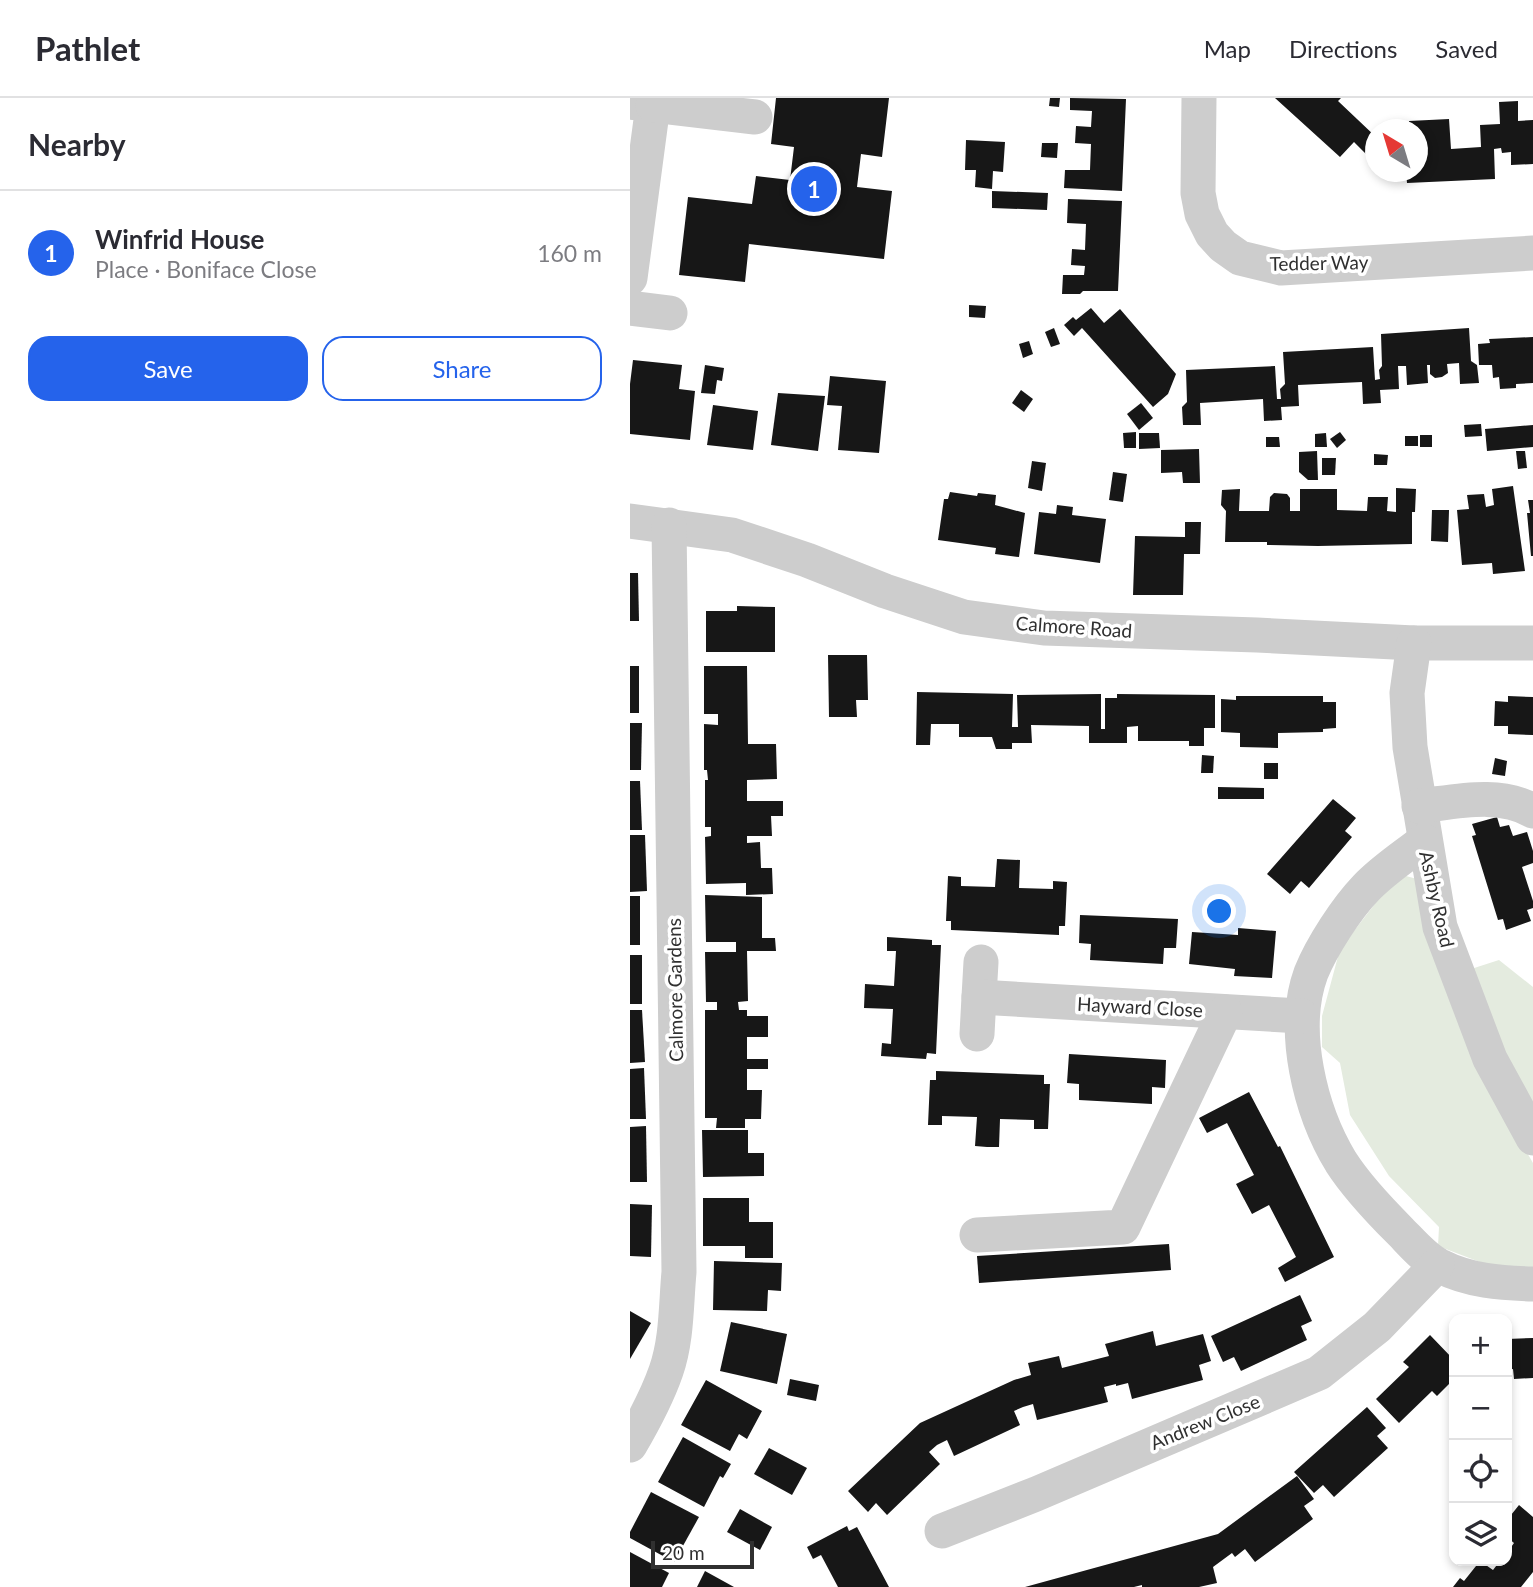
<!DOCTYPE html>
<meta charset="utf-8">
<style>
body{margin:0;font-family:Lato,sans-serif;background:#f2f2f3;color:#2b2b33}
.controls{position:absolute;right:21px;bottom:21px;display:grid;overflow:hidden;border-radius:14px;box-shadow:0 4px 10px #0003}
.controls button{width:63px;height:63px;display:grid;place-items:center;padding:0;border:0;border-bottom:2px solid #e1e1e2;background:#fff;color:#2b2b33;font:35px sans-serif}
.compass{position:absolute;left:735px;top:21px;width:63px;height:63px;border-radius:50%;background:#fff;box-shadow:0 4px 10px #0003;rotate:322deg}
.scale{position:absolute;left:21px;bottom:18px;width:103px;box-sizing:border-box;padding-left:7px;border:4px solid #303030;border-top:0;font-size:19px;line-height:24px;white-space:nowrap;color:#303030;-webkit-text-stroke:5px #fff;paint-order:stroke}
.you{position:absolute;left:590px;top:814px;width:24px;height:24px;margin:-18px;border:5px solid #fff;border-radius:50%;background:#1a73e8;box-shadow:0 0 0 10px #1a73e833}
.badge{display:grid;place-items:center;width:46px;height:46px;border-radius:50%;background:#2563eb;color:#fff;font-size:23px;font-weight:700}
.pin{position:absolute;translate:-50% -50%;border:4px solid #fff;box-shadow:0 2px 7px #0006}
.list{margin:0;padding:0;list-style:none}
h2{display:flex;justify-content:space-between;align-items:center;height:91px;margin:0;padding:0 28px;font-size:30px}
h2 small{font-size:23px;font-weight:400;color:#7c7c81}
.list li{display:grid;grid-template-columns:46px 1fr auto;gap:21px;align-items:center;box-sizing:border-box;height:126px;padding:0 28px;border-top:2px solid #e1e1e2}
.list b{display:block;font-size:26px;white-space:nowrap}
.list p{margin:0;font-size:23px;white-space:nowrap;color:#7c7c81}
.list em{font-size:23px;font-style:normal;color:#7c7c81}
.actions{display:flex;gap:14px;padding:21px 28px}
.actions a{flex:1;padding:16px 0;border:2px solid #2563eb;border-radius:21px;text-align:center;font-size:24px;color:#2563eb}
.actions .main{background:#2563eb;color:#fff}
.icon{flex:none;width:38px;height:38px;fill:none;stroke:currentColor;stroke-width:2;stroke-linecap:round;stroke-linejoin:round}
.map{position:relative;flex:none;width:903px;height:1489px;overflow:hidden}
header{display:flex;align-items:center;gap:42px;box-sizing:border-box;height:98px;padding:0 35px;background:#fff;border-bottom:2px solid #e1e1e2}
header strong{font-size:33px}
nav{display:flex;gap:38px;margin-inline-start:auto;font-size:24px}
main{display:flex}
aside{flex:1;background:#fff}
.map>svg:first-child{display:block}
</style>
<header>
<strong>Pathlet</strong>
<nav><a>Map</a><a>Directions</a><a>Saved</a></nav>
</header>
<main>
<aside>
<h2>Nearby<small></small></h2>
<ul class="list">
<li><span class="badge">1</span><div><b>Winfrid House</b><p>Place · Boniface Close</p></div><em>160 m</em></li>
</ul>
<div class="actions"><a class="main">Save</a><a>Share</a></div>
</aside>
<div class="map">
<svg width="903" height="1489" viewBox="0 0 903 1489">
<rect width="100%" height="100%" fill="#fff"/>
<g fill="#e4ebdf">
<path d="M 776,778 L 787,781 L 859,989 L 903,1065 L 903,1171 L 855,1166 L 808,1148 L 809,1129 L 759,1078 L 720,1017 L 710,965 L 692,949 L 692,918 L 710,851 L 758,789 Z"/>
<path d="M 869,862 L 903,889 L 903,1012 L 865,940 L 838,872 Z"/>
</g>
<g fill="#171717">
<path d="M 146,0 L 259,0 L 252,59 L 231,56 L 227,89 L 262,93 L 254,161 L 119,146 L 115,184 L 49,177 L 58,99 L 122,106 L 126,78 L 160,82 L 164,49 L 141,46 Z"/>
<path d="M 420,0 L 430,0 L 429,9 L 419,8 Z"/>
<path d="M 440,0 L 496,1 L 492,93 L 434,90 L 435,72 L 460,72 L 461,46 L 445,45 L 446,28 L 461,29 L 462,13 L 440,12 Z"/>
<path d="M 645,0 L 711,0 L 708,3 L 746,39 L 746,52 L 739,59 L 724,44 L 710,59 Z"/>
<path d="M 888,3 L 888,23 L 903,22 L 903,66 L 881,67 L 881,54 L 872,55 L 871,50 L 864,51 L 865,81 L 777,85 L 776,74 L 788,74 L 788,32 L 779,32 L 779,23 L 819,21 L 821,51 L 851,49 L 850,27 L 870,26 L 869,4 Z"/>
<path d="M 336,42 L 375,44 L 373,74 L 363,73 L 362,91 L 345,89 L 346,72 L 335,72 Z"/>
<path d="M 412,45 L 428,45 L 427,60 L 411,59 Z"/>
<path d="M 362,93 L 418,95 L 417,112 L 362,110 Z"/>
<path d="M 438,101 L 492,103 L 488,193 L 453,193 L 450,196 L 432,196 L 433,177 L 454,177 L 455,168 L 441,167 L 442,151 L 455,152 L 456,126 L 437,125 Z"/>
<path d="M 339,207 L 356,208 L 355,220 L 339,219 Z"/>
<path d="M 461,210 L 474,225 L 490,211 L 546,276 L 538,296 L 523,309 L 452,230 L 444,238 L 434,227 L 443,219 L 446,222 Z"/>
<path d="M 424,230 L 430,246 L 421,249 L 415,234 Z"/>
<path d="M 839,230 L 841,263 L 847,267 L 849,285 L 830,286 L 829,265 L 817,266 L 818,275 L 812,279 L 805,280 L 800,276 L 800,267 L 797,267 L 798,285 L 777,287 L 776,268 L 768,268 L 769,291 L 750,292 L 751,305 L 733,306 L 732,284 L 668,287 L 669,308 L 651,309 L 652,322 L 634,323 L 633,301 L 570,305 L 571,327 L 553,327 L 552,309 L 557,304 L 556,272 L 645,268 L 647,301 L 651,301 L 650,291 L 655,286 L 653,254 L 743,249 L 745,282 L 750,281 L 749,272 L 752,268 L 751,236 Z"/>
<path d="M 903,239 L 903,285 L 886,286 L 886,290 L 870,291 L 869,279 L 863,280 L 862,267 L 849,267 L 848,246 L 860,245 L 859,241 Z"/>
<path d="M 399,243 L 403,256 L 393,260 L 389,246 Z"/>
<path d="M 3,262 L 52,267 L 49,291 L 65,293 L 60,342 L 0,336 L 0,286 Z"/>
<path d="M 75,267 L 94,270 L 92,283 L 87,282 L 85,296 L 71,295 Z"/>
<path d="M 200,278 L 256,283 L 249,355 L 208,352 L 212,308 L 197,307 Z"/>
<path d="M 391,292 L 403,301 L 394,314 L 382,305 Z"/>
<path d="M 148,295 L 195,298 L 188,353 L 141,347 Z"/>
<path d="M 511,305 L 523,320 L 509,332 L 497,316 Z"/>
<path d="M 83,307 L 128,313 L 123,352 L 77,347 Z"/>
<path d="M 851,326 L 852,338 L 835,339 L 834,327 Z"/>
<path d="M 903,327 L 903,349 L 857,353 L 855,331 Z"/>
<path d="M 506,334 L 506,350 L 494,350 L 493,335 Z"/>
<path d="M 710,334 L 716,342 L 707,350 L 700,341 Z"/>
<path d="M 509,335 L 529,335 L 530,350 L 509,351 Z"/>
<path d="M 696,335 L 697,349 L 685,349 L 685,336 Z"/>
<rect x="790" y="337" width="12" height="12"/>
<rect x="775" y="338" width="13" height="10"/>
<path d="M 636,339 L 649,339 L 650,349 L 636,349 Z"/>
<path d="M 569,351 L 570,385 L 553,385 L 552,374 L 531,375 L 531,352 Z"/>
<path d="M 687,353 L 688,382 L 678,382 L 669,374 L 669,354 Z"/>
<path d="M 886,353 L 895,353 L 897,370 L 888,371 Z"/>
<path d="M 744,356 L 758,357 L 757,367 L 744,367 Z"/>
<path d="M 692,360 L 706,360 L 705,377 L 692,377 Z"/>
<path d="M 402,363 L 416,365 L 412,393 L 398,390 Z"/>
<path d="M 483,374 L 497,376 L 493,404 L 479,402 Z"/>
<path d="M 883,388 L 895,473 L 863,476 L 862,465 L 832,467 L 827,412 L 839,411 L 837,397 L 854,396 L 856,409 L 864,407 L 862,391 Z"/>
<path d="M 766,390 L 786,391 L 785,414 L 782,414 L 782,446 L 688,448 L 637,447 L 637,444 L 595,444 L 596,413 L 591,407 L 592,392 L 610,391 L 609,413 L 639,413 L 640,399 L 644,395 L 657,396 L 660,400 L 660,413 L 670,413 L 670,391 L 707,391 L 707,412 L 737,413 L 738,399 L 758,399 L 757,413 L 766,414 Z"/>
<path d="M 320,394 L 347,398 L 348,395 L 366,397 L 365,407 L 395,415 L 389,459 L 365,456 L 366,450 L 308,442 L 314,401 L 318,401 Z"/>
<path d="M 898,402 L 903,402 L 903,458 L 901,458 L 897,415 L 900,415 Z"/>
<path d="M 427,407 L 443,409 L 442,417 L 476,421 L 470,465 L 404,456 L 409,414 L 426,416 Z"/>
<path d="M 802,412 L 819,412 L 818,444 L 801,443 Z"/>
<path d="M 555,424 L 571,424 L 570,456 L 554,456 L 553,497 L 503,497 L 505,438 L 555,439 Z"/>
<path d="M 0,475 L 8,475 L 9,523 L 0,523 Z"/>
<path d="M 107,508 L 145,509 L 145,554 L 76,554 L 76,513 L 107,513 Z"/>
<path d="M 198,557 L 237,557 L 238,602 L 226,602 L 227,619 L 199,619 Z"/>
<rect x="0" y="568" width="9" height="47"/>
<path d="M 74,568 L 117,568 L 118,646 L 146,646 L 147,681 L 117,682 L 117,703 L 153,703 L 153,718 L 141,718 L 142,738 L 117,738 L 117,745 L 130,744 L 131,770 L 142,770 L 143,796 L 116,797 L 116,785 L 76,786 L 75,739 L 81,738 L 81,729 L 75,729 L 75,682 L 78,682 L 77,672 L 74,672 L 74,626 L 88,627 L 88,616 L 74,616 Z"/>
<path d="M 287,594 L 383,596 L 382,629 L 388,629 L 387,597 L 471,596 L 471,631 L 475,631 L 475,600 L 487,600 L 487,596 L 585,597 L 585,630 L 574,630 L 574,648 L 559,648 L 559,643 L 508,643 L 508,628 L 497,629 L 497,645 L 459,645 L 459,628 L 401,627 L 402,645 L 382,645 L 382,651 L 366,651 L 362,639 L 329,639 L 329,626 L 301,626 L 300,647 L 286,647 Z"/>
<path d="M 606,598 L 693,598 L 693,604 L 706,604 L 706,630 L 693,631 L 693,634 L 648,635 L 648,650 L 610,649 L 610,635 L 591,634 L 591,601 L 606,602 Z"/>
<path d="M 878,598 L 903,599 L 903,637 L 878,636 L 878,628 L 864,628 L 865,603 L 878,604 Z"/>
<path d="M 0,625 L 12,625 L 11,672 L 0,672 Z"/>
<path d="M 572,657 L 584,658 L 583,675 L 571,675 Z"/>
<path d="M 865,660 L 877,663 L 875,678 L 862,676 Z"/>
<rect x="634" y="665" width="14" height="16"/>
<path d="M 0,683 L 10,683 L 12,732 L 0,732 Z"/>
<path d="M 588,689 L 634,690 L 634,701 L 588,701 Z"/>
<path d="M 703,701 L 726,720 L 715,733 L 722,739 L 679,790 L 671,783 L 660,796 L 637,776 Z"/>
<path d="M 867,719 L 870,729 L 879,727 L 883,738 L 897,734 L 903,753 L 903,765 L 892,769 L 903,803 L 903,810 L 897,812 L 901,823 L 876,832 L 873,821 L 868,822 L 842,738 L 846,737 L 842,726 Z"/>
<path d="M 0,737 L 15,737 L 17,793 L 0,794 Z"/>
<path d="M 367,761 L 390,762 L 389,790 L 423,791 L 423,783 L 437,784 L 435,828 L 429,828 L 429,837 L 321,832 L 321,823 L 316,823 L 318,778 L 331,779 L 331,788 L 365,789 Z"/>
<path d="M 75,797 L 132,799 L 132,840 L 145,840 L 146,853 L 117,853 L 118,903 L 108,904 L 109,912 L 117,912 L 117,918 L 138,918 L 138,939 L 117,939 L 117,961 L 138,961 L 138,971 L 117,971 L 117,992 L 132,992 L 131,1021 L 115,1021 L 115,1030 L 86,1030 L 87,1020 L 75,1020 L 75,912 L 87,912 L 87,904 L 76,904 L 75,854 L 106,854 L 106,844 L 76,844 Z"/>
<rect x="0" y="798" width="10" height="49"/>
<path d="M 450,817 L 548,821 L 546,850 L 534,850 L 533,866 L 460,862 L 461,846 L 449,845 Z"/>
<path d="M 608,830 L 646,833 L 642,880 L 604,878 L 605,871 L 559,866 L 562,834 L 608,837 Z"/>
<path d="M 257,839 L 302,842 L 302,847 L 311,847 L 306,956 L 297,955 L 296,961 L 251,958 L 252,945 L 261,946 L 263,911 L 234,910 L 235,886 L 264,888 L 266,853 L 257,853 Z"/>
<rect x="0" y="857" width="12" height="49"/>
<path d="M 0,912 L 12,912 L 15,964 L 0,965 Z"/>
<path d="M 439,956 L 536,962 L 535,990 L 522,989 L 522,1006 L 449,1002 L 449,986 L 437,985 Z"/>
<path d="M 14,970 L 16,1021 L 0,1021 L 0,971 Z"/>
<path d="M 306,973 L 414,977 L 414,986 L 420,986 L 418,1031 L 404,1031 L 404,1022 L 370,1021 L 369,1049 L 357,1049 L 345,1048 L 347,1019 L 312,1018 L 312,1027 L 298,1027 L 300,982 L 306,982 Z"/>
<path d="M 619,994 L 648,1049 L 650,1048 L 704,1159 L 655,1184 L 648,1170 L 666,1159 L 639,1107 L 622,1116 L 606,1086 L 624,1077 L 597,1025 L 577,1035 L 569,1020 Z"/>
<path d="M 16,1028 L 17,1084 L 0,1084 L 0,1029 Z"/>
<path d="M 72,1032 L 118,1032 L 118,1055 L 134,1055 L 134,1078 L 73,1079 Z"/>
<path d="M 73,1100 L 119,1100 L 119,1124 L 143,1124 L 143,1160 L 115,1160 L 115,1148 L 73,1148 Z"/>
<path d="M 0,1106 L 22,1107 L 21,1159 L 0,1158 Z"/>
<path d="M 539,1146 L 541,1172 L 349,1185 L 347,1158 Z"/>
<path d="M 84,1163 L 152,1165 L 151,1193 L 138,1192 L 137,1213 L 83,1212 Z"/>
<path d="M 670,1197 L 682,1223 L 671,1228 L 677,1242 L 611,1273 L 604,1259 L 593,1264 L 581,1238 Z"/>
<path d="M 0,1213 L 21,1225 L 0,1261 Z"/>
<path d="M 101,1224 L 157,1236 L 147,1286 L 90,1273 Z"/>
<path d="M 523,1233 L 526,1248 L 573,1236 L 581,1263 L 569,1267 L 573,1282 L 502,1301 L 498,1285 L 486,1288 L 486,1286 L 474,1289 L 478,1304 L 407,1322 L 403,1306 L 393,1309 L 384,1313 L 390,1327 L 324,1358 L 317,1342 L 307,1347 L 299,1354 L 310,1366 L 257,1417 L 246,1405 L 238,1414 L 218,1393 L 290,1325 L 384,1282 L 401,1277 L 398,1265 L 429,1258 L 432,1270 L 479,1258 L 475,1246 Z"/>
<path d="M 800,1237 L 824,1262 L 824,1281 L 807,1298 L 802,1293 L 769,1325 L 746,1301 L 779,1269 L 773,1264 Z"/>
<path d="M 903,1240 L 903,1280 L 884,1281 L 883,1271 L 877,1272 L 877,1241 Z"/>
<path d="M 160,1281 L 189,1287 L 186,1303 L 157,1297 Z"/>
<path d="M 76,1282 L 132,1313 L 117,1341 L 109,1336 L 100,1353 L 51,1327 Z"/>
<path d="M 737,1309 L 756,1330 L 747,1338 L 758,1350 L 704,1399 L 693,1387 L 684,1395 L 664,1374 Z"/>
<path d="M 53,1339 L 101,1366 L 93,1380 L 90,1378 L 74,1409 L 28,1384 Z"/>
<path d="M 139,1350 L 177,1370 L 162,1397 L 124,1376 Z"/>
<path d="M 667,1378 L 684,1401 L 674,1408 L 683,1421 L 625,1464 L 615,1451 L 605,1459 L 602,1455 L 583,1469 L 587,1485 L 569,1489 L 512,1489 L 512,1487 L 504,1489 L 395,1489 L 588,1436 Z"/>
<path d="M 21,1394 L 69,1419 L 44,1464 L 0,1440 L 0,1434 Z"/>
<path d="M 889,1407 L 903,1419 L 903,1474 L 891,1489 L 823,1489 L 830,1480 L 834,1483 L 850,1463 L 863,1472 L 870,1463 L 877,1463 L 877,1455 L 884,1445 L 877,1439 L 877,1422 Z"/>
<path d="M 110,1411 L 142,1429 L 130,1452 L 97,1434 Z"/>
<path d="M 217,1428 L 219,1433 L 227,1429 L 259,1489 L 208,1489 L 191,1457 L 183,1461 L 177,1449 Z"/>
<path d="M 0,1454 L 39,1475 L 32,1489 L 0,1489 Z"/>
<path d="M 75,1473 L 104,1489 L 67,1489 Z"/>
</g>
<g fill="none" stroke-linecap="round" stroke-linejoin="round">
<g stroke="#cdcdcd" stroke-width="35">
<path d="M 569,0 L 568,95 L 572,116 L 582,136 L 593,148 L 610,160 L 651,170 L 903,155"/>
<path d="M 0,4 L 23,7 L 0,180"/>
<path d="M 23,7 L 125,19"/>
<path d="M 0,210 L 40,215"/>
<path d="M 0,423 L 102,437 L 177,462 L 255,493 L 334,519 L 414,530 L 627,537 L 784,545 L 903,545"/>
<path d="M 784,545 L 777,595 L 780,649 L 810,829 L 860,961 L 903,1040"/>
<path d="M 789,708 C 825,704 870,693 903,713"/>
<path d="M 794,743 C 775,758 753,772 736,790 C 716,811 692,848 681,875 C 660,932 680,1013 711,1064 C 727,1089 749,1112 770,1133 C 781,1144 795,1161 810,1168 C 839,1183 871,1185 903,1186"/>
<path d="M 349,899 L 351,864"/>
<path d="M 347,936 L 349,899 L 671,918"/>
<path d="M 347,1137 L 493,1129 L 595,914"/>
<path d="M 0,1347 C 14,1323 27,1299 36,1273 C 47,1242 46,1206 49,1174 L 39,427"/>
<path d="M 312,1433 L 406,1396 L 689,1275 L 747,1229 L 807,1167"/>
</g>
</g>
<g text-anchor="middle" stroke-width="7" stroke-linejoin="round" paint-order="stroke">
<g font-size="19" fill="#303030" stroke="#fff">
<text transform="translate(689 165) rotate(-1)" y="7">Tedder Way</text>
<text transform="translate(444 529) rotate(4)" y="7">Calmore Road</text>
<text transform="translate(807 801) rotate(77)" y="7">Ashby Road</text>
<text transform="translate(45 892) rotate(-91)" y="7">Calmore Gardens</text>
<text transform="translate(510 909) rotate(3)" y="7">Hayward Close</text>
<text transform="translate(575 1324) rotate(-22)" y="7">Andrew Close</text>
</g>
</g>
</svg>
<div class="controls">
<button>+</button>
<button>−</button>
<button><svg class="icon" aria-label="locate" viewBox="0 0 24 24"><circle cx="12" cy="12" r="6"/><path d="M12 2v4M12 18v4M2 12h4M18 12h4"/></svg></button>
<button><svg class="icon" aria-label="layers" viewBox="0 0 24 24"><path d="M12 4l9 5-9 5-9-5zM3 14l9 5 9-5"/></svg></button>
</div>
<svg class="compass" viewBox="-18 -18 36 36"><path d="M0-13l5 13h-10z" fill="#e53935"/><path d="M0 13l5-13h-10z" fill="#7c7c81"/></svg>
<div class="scale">20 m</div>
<div class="you"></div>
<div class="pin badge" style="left:184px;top:91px">1</div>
</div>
</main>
